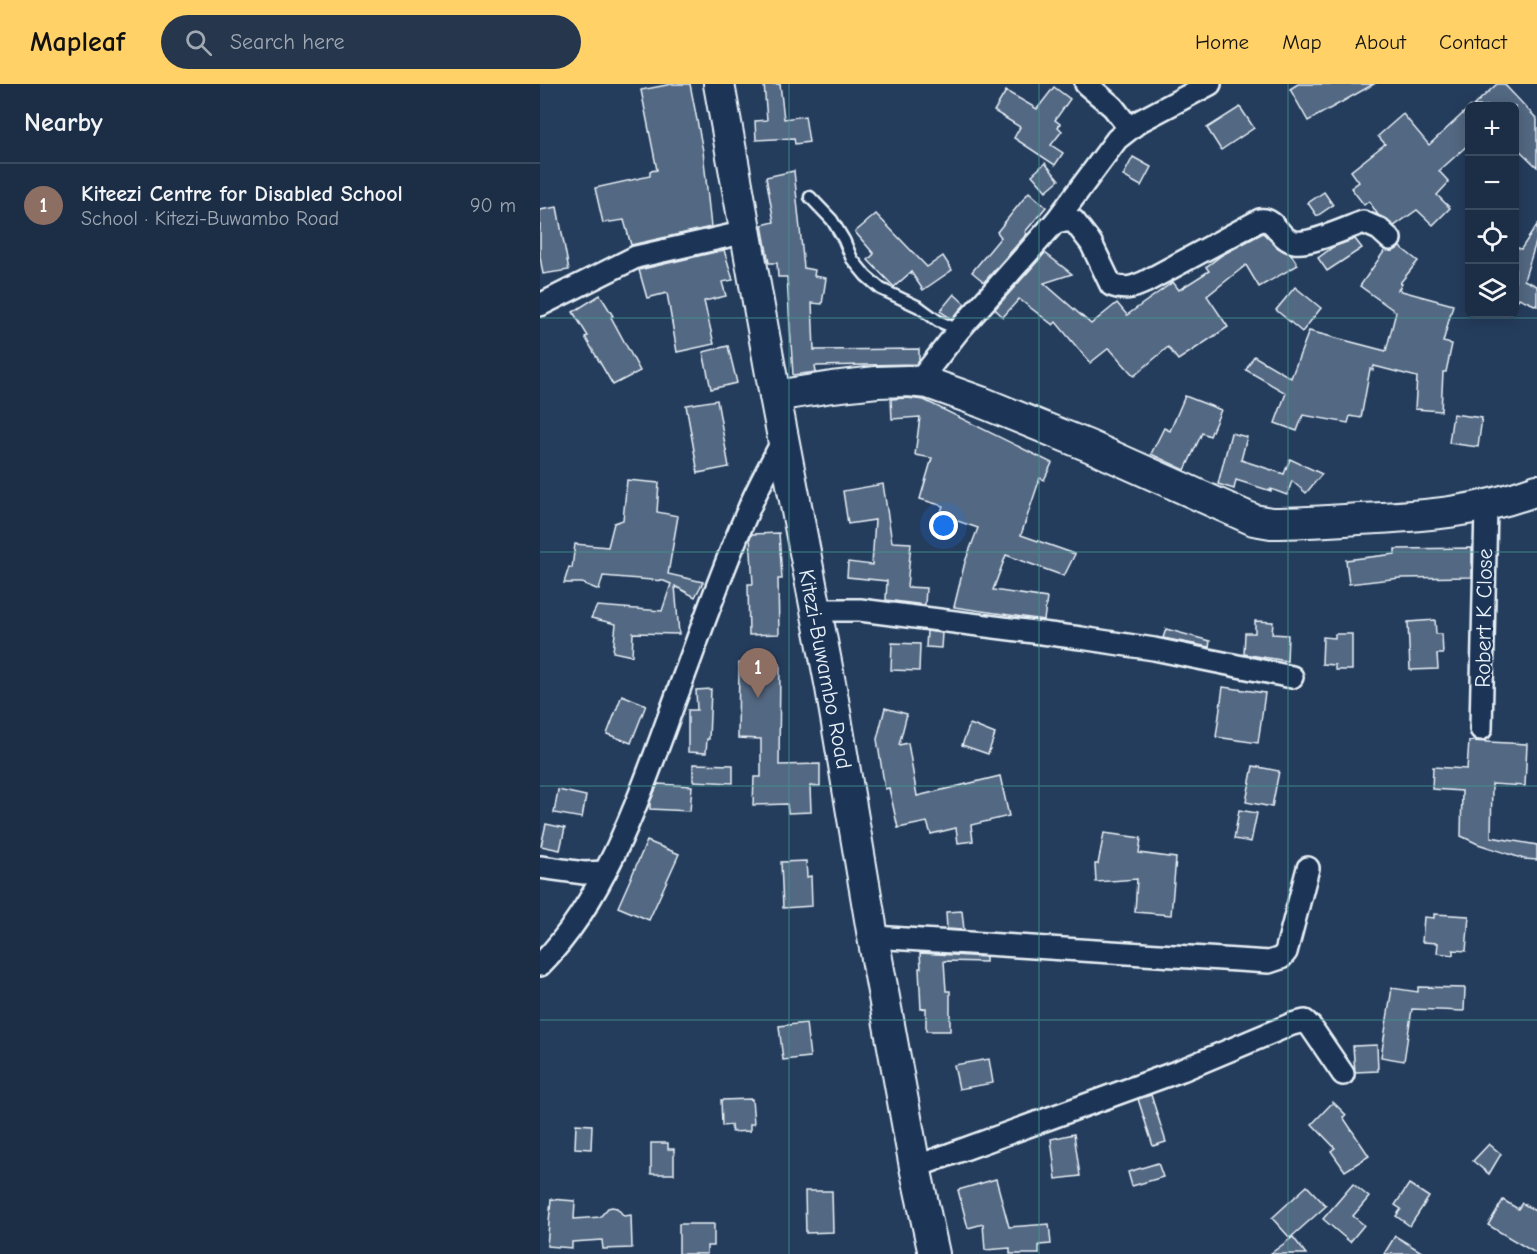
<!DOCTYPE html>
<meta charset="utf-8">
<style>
body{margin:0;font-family:"Comic Neue",sans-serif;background:#25364d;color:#f1f3f6}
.controls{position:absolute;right:18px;top:18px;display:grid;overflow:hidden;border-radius:9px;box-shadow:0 3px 15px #0003}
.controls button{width:54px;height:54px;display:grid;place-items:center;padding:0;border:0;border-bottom:2px solid #3a4a5f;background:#1c2e46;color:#f1f3f6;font:30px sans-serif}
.you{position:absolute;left:404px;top:442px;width:21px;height:21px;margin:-15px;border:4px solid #fff;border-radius:50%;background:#1a73e8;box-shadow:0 0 0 9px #1a73e833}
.badge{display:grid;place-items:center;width:39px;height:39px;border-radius:50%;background:#ffd166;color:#fff;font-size:20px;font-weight:700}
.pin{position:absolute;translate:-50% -50px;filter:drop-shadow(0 2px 3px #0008)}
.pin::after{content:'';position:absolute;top:32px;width:21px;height:18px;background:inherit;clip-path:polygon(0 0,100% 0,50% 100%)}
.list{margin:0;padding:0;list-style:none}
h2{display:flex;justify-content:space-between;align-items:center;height:78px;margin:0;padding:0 24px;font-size:26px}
h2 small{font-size:20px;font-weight:400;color:#a0a8b3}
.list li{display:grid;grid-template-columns:39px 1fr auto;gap:18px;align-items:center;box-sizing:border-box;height:84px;padding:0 24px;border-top:2px solid #3a4a5f}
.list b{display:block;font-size:22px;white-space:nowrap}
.list p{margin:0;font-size:20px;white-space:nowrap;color:#a0a8b3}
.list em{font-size:20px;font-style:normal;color:#a0a8b3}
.icon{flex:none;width:33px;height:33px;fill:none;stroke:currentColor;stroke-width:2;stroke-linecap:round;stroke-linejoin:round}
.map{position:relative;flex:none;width:997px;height:1170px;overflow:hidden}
header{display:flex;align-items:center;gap:36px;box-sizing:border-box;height:84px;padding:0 30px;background:#ffd166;color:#111}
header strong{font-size:28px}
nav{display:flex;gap:33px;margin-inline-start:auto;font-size:21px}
.search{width:420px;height:54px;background:#25364d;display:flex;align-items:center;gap:15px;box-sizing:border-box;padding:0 21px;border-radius:33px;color:#a0a8b3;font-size:22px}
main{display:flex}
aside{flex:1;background:#1c2e46}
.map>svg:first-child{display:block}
</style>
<header>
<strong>Mapleaf</strong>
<div class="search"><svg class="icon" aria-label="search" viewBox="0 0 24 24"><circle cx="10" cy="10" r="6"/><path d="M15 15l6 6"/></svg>Search here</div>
<nav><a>Home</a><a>Map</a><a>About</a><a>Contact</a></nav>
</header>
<main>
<aside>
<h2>Nearby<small></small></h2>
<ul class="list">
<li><span class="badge" style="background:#8d6e63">1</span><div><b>Kiteezi Centre for Disabled School</b><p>School · Kitezi-Buwambo Road</p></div><em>90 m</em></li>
</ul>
</aside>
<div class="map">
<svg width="997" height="1170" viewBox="0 0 997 1170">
<rect width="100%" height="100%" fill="#253d5d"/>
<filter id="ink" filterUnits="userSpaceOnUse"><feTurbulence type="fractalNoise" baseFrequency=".0167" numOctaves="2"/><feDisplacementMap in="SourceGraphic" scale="12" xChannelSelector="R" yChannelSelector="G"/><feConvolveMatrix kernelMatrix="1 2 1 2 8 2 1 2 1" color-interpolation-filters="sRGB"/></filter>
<g filter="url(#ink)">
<g fill="#536782" stroke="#e8f1f8" stroke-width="1.5">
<path d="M 132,0 L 150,0 L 163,67 L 171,143 L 91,161 L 84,136 L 63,139 L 55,104 L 110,92 L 110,87 L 117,86 L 101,6 Z"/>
<path d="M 224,0 L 240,0 L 244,35 L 265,32 L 269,58 L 255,60 L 254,54 L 216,56 L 215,37 L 227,36 Z"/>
<path d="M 758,0 L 834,0 L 768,37 L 750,5 Z"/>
<path d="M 957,0 L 964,0 L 997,35 L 997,83 L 975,62 L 975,22 L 933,22 Z"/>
<path d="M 514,3 L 530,15 L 515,36 L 520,40 L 518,43 L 522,47 L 511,61 L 523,69 L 515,81 L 474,54 L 480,43 L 454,27 L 466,7 L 497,25 Z"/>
<path d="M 700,23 L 714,44 L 681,66 L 667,44 Z"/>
<path d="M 930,23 L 930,59 L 899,87 L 909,98 L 897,111 L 910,124 L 893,141 L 877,126 L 854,142 L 838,131 L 829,117 L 824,121 L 811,104 L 819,98 L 811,87 L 845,60 L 838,52 L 863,30 L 889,61 Z"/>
<path d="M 593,73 L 611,83 L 601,102 L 583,92 Z"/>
<path d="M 505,79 L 519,96 L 506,107 L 492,91 Z"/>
<path d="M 254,87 L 264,184 L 275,186 L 274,192 L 286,194 L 282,220 L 272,219 L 274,266 L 379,265 L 379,276 L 376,280 L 275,282 L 276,288 L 253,291 L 247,193 L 238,193 L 237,179 L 229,179 L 222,141 L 234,138 L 226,93 Z"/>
<path d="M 489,108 L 506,123 L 485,148 L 487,150 L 484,153 L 444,198 L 432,188 L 461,153 L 457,148 Z"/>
<path d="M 784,108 L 793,121 L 777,132 L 768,119 Z"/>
<path d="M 17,123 L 29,186 L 3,190 L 0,173 L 0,126 Z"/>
<path d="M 336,130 L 387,183 L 403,172 L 412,186 L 383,206 L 371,188 L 354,203 L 328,176 L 334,170 L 315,148 Z"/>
<path d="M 997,141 L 997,155 L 984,196 L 997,202 L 997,222 L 979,214 L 978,216 L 975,216 L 975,163 L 981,165 Z"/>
<path d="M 723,149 L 737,163 L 751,170 L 758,181 L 719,203 L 706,181 L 667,212 L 688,243 L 638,276 L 628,263 L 594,292 L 569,264 L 550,279 L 516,238 L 513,241 L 479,215 L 463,233 L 455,225 L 505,169 L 532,190 L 504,199 L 551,240 L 577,219 L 587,231 L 633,198 L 639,206 L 669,187 L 666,183 L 682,171 Z"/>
<path d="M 815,155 L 822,164 L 787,187 L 778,174 L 793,163 Z"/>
<path d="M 860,163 L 878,177 L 860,199 L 862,200 L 858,206 L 913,221 L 903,258 L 912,260 L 906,288 L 903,288 L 901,327 L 875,325 L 877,293 L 834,282 L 833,286 L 830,285 L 821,334 L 810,332 L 808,339 L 763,331 L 757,347 L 735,339 L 746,309 L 706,286 L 714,272 L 751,294 L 769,247 L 846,267 L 856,228 L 820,202 L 845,166 L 853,167 Z"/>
<path d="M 184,166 L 193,196 L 182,198 L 186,212 L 164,217 L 174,260 L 137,268 L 127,209 L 107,214 L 99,186 Z"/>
<path d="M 755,203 L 781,224 L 762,248 L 736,226 Z"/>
<path d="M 414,210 L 425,220 L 412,235 L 400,227 Z"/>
<path d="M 60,211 L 73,232 L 71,233 L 100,287 L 73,301 L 45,253 L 48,252 L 33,228 Z"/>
<path d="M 188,262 L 197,299 L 171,305 L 163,268 Z"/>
<path d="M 645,312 L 681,326 L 670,352 L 662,349 L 645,386 L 611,370 L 624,344 L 630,347 Z"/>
<path d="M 367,314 L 384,316 L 512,379 L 504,396 L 500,394 L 481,451 L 535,470 L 524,492 L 466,471 L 453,506 L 507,514 L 504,536 L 414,523 L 425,478 L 438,444 L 400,431 L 403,422 L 380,415 L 392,374 L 375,371 L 380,333 L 352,335 L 351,315 Z"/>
<path d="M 177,316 L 189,383 L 158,389 L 146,321 Z"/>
<path d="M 913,330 L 942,334 L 938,363 L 909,359 Z"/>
<path d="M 691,349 L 707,353 L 701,376 L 744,390 L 750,375 L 782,390 L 766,409 L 752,397 L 747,411 L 731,405 L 731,407 L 696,396 L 694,405 L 678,400 Z"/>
<path d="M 87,396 L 119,399 L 117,428 L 138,432 L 128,490 L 163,498 L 155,513 L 135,502 L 139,550 L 93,549 L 92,572 L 73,568 L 76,540 L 51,534 L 57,522 L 122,527 L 131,500 L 124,497 L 63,492 L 59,506 L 42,499 L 24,499 L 29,483 L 32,484 L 35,460 L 68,463 L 74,439 L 83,436 Z"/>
<path d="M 343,400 L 352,458 L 371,459 L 367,503 L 386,504 L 385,521 L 346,516 L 347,497 L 307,493 L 308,478 L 332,481 L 335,436 L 308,440 L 303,407 Z"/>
<path d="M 239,449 L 242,495 L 238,495 L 239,550 L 209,551 L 208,500 L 213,500 L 210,453 L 212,450 Z"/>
<path d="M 932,464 L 932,493 L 860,494 L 809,500 L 806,476 L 855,470 L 855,465 Z"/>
<path d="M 895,536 L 896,550 L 902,550 L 903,570 L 897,570 L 898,585 L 870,586 L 868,538 Z"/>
<path d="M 715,537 L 733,538 L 732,550 L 748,551 L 747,577 L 704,570 L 705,549 L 715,549 Z"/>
<path d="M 626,545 L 670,557 L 669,563 L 623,554 Z"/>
<path d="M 387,547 L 402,549 L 401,564 L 386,563 Z"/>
<path d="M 795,550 L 812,550 L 812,586 L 795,586 L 795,581 L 782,580 L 783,553 L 795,554 Z"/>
<path d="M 352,559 L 380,560 L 379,587 L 351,586 Z"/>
<path d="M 199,579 L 240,580 L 239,681 L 280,680 L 280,702 L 270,702 L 271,728 L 248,729 L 247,720 L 213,721 L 214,693 L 221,693 L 221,655 L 198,654 Z"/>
<path d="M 683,603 L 725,609 L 718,659 L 676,653 Z"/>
<path d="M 171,605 L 169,655 L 167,655 L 166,669 L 148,668 L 148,626 L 157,626 L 156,606 Z"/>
<path d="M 82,611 L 106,621 L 91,659 L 67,650 Z"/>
<path d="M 345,624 L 367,630 L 359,661 L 368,659 L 377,712 L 460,692 L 469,732 L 431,741 L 433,757 L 418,759 L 416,744 L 391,750 L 387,738 L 358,744 L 349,704 L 345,705 L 337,655 Z"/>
<path d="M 430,640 L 455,650 L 448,670 L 422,661 Z"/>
<path d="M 929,657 L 987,660 L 985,702 L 952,700 L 951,753 L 997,761 L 997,776 L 984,775 L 938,760 L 921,752 L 922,707 L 892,705 L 893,683 L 927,685 Z"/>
<path d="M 153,680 L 193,681 L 193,699 L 153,697 Z"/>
<path d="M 713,682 L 739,687 L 732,723 L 706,718 Z"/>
<path d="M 118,700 L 152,702 L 150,727 L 110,725 L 110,718 Z"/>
<path d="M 18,706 L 46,712 L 42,734 L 14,729 Z"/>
<path d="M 699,726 L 717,729 L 711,758 L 694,755 Z"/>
<path d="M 6,740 L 25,744 L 20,766 L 1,762 Z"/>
<path d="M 564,749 L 601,754 L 599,769 L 636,774 L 631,831 L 595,828 L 597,795 L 556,798 L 555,780 L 558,780 Z"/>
<path d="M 107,757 L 139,770 L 109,836 L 78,823 Z"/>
<path d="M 266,777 L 267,793 L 271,792 L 272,822 L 243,824 L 241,778 Z"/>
<path d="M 422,827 L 424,846 L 407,845 L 406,828 Z"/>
<path d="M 894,830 L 929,832 L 926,867 L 913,866 L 913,871 L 897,869 L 898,859 L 882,858 L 884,833 L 894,834 Z"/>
<path d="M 380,869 L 446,873 L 446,878 L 404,877 L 406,907 L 410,907 L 410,947 L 386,947 L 386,924 L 381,925 L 379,884 L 381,884 Z"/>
<path d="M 878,903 L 925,904 L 924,927 L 872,925 L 864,977 L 841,973 L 852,904 L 878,908 Z"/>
<path d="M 266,939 L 270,973 L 243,976 L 239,942 Z"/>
<path d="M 837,961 L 838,987 L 815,988 L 813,962 Z"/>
<path d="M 449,975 L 453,999 L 419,1005 L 414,981 Z"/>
<path d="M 611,1011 L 626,1058 L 613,1062 L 598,1015 Z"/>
<path d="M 212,1015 L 214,1040 L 210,1040 L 210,1047 L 192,1048 L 191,1041 L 182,1042 L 181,1016 Z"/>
<path d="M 793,1018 L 806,1031 L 803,1033 L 829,1072 L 805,1087 L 791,1067 L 795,1064 L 772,1040 Z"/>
<path d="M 36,1040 L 52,1041 L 51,1065 L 35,1064 Z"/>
<path d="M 534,1050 L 540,1092 L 516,1095 L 511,1055 Z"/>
<path d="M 111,1059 L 128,1059 L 128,1065 L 134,1065 L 134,1090 L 111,1090 Z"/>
<path d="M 949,1060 L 961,1070 L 949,1090 L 933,1077 Z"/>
<path d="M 618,1079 L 623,1093 L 592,1102 L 588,1088 Z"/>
<path d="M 456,1095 L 469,1143 L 509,1140 L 511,1160 L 499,1161 L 499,1170 L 470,1170 L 470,1164 L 445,1166 L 443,1140 L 428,1144 L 418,1106 Z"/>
<path d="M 813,1100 L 829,1113 L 813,1132 L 824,1141 L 810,1158 L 783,1135 Z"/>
<path d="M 869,1100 L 889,1113 L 870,1142 L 856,1132 L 861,1125 L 855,1121 Z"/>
<path d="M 767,1102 L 786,1122 L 750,1154 L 732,1134 Z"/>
<path d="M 265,1107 L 292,1107 L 293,1148 L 266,1149 Z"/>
<path d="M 11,1115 L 35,1117 L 34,1135 L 60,1133 L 68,1124 L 72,1123 L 77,1124 L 84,1132 L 91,1131 L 92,1164 L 63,1165 L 62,1156 L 32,1158 L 32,1164 L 7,1162 Z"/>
<path d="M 963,1116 L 978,1125 L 982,1119 L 997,1128 L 997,1170 L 948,1141 Z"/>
<path d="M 139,1140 L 174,1140 L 174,1162 L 167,1162 L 167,1170 L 139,1170 Z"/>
<path d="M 855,1152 L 885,1170 L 844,1170 Z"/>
<path d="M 753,1153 L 766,1170 L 730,1170 Z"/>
</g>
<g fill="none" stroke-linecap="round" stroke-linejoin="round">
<g stroke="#e8f1f8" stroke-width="15">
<path id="lane" d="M 270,113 L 292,136 L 304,156 L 312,175 L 326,192 L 341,205 L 379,223 L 398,237 L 419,246"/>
</g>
<g stroke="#e8f1f8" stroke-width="26">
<g id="street">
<path d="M 546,0 L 573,23 L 589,44"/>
<path d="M 516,137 L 534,137 L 551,159 L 571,201 C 584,206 592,204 605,198 L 720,136 C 737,134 738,155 754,158 C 771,161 806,144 823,138 L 839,145 L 850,155"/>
<path d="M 0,221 L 96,173 L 206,148"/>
<path d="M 379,297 L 419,246 L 516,137 L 577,55 L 600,37 L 670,0"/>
<path d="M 275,526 L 320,526 L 541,554 L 614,565 L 752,593"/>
<path d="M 941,645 L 946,423"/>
<path d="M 0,783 L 44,789 L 65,788"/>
<path d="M 333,853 L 729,878 L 741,874 L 746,868 L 768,784"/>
<path d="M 0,881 C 67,814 103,703 135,616 C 159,553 180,490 207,429 C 217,404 231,380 243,356"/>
<path d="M 375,1083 L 642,986 L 752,940 L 765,937 L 771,943 L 803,990"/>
</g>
</g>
<g stroke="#e8f1f8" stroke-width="34">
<g id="secondary">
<path d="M 179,0 L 235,312 L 291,604 L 333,853 L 375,1083 L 394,1170"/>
<path d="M 235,312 L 292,303 L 337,298 L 368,297 L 388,299 L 441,318 L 549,362 L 714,436 L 731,439 C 761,439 790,437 819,435 C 885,432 935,429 997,406"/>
</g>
</g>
<use href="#lane" stroke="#1d3557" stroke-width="10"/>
<use href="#street" stroke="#1d3557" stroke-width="21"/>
<use href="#secondary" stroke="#1d3557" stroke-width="30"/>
</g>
</g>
<path fill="none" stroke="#459590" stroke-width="1.5" stroke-opacity="0.55" d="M 249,0 L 249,1170M 499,0 L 499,1170M 748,0 L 748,1170M 0,234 L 997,234M 0,468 L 997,468M 0,702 L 997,702M 0,936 L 997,936"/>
<g text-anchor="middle" stroke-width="4.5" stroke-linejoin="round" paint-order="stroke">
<g font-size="22" fill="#e8f1f8" stroke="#1d3557">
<text transform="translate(943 534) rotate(-89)" y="8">Robert K Close</text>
<text transform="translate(286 585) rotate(79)" y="8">Kitezi-Buwambo Road</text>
</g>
</g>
</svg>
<div class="controls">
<button>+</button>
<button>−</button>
<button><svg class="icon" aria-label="locate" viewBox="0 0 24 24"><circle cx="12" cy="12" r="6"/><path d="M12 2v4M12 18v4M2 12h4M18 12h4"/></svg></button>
<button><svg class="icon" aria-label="layers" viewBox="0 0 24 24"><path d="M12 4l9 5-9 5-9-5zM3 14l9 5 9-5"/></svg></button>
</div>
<div class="you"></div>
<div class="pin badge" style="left:218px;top:614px;background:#8d6e63">1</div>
</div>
</main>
